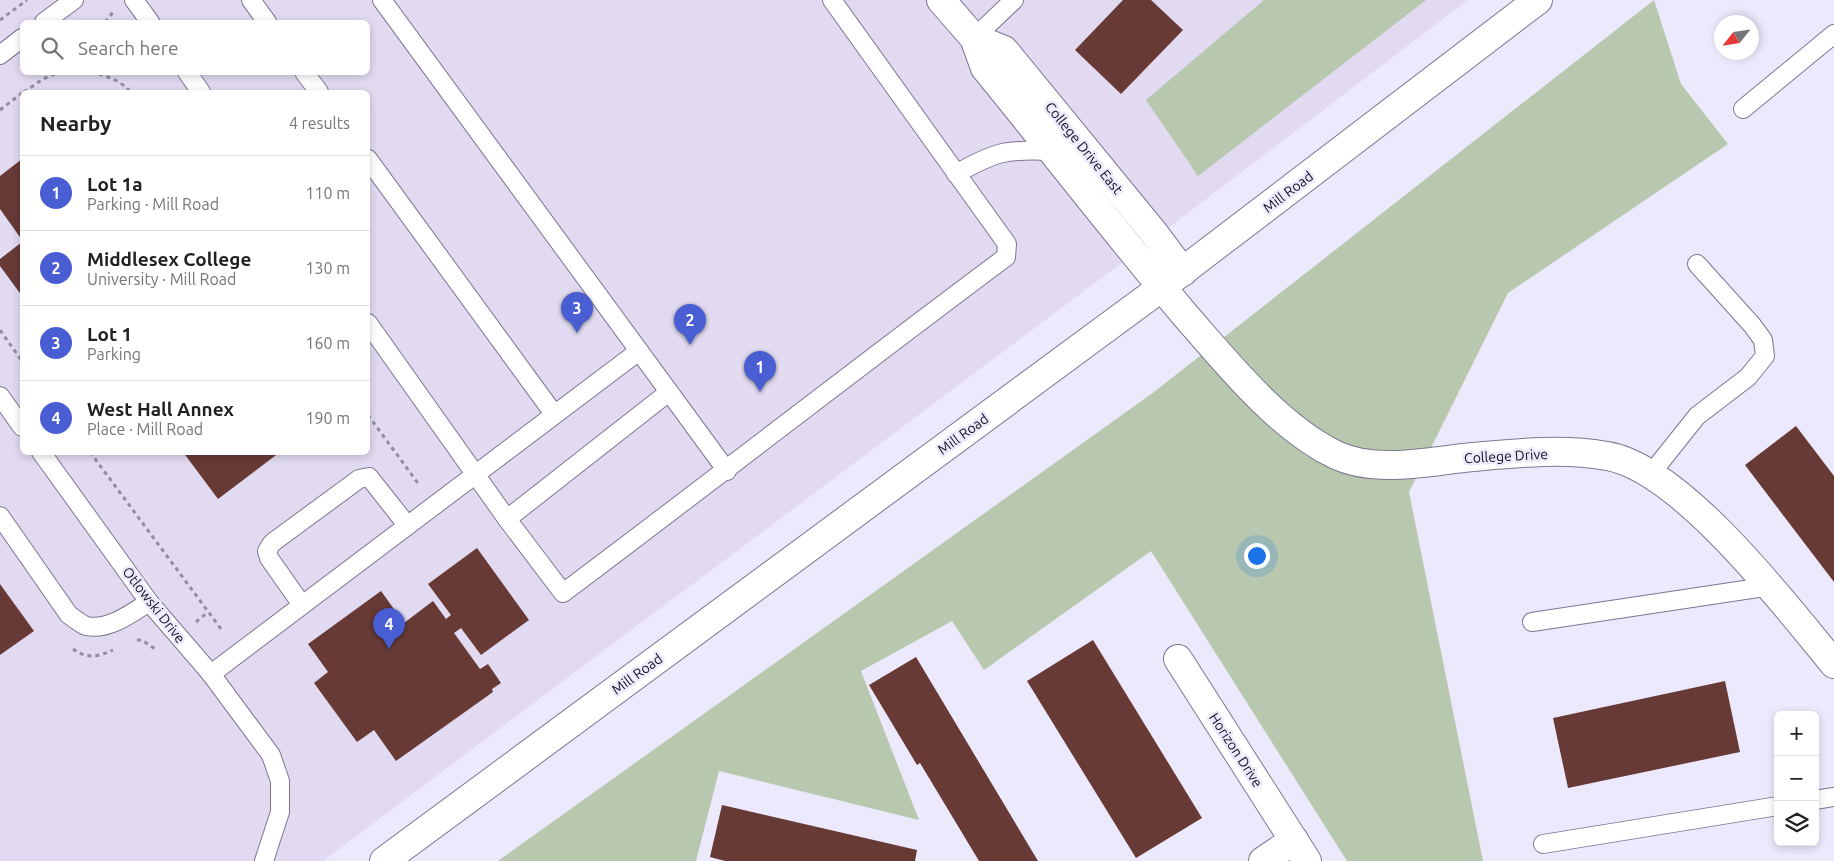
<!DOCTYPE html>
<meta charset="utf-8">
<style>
body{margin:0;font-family:Ubuntu,sans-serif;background:#f6f6f6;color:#202124}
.controls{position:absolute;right:15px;bottom:15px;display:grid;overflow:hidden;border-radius:8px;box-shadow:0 2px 8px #0003}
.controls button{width:45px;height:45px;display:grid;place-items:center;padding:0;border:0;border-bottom:1px solid #e0e0e0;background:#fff;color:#202124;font:25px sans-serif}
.compass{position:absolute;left:1714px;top:15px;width:45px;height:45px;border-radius:50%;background:#fff;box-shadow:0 2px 8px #0003;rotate:240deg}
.you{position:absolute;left:1256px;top:555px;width:18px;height:18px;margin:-12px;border:4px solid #fff;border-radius:50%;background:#1a73e8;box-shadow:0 0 0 8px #1a73e833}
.badge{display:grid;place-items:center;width:32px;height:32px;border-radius:50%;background:#485ed2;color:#fff;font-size:16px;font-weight:700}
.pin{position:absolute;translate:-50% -41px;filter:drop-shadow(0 1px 2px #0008)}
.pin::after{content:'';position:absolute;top:26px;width:18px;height:15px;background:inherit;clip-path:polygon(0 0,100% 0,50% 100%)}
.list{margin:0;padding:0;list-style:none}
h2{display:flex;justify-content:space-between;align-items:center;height:65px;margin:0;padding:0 20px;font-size:21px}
h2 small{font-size:16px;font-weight:400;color:#757577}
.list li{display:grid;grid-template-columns:32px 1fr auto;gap:15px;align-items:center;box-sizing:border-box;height:75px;padding:0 20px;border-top:1px solid #e0e0e0}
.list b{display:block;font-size:19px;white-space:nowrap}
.list p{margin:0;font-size:16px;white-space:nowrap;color:#757577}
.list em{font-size:16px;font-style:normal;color:#757577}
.icon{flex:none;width:28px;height:28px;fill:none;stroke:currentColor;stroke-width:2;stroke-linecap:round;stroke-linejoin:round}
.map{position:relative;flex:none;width:1834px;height:861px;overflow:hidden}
.search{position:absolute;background:#fff;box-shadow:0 2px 8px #0003;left:20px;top:20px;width:350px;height:55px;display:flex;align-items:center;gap:12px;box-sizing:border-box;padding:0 18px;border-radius:8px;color:#757577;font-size:19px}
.panel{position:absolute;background:#fff;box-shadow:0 2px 8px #0003;left:20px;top:90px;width:350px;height:365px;border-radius:8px}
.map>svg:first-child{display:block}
</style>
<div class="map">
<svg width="1834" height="861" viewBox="0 0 1834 861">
<rect width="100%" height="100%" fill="#ece9fd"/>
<path fill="#e1daf0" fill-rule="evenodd" d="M 0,0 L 1468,0 L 1155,238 L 323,861 L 0,861 ZM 22,22 L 368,22 L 368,72 L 22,72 ZM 22,92 L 368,92 L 368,452 L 22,452 Z"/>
<g fill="#b7c8ae">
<path d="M 1264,0 L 1426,0 L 1198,176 L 1146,100 Z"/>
<path d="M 1654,0 L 1681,84 L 1728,144 L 1508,293 L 1409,492 L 1483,861 L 1347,861 L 1151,551 L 984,670 L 952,621 L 861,671 L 919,820 L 719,771 L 696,861 L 498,861 L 1154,392 Z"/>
</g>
<g fill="#673a36">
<path d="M 1123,0 L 1151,0 L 1183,30 L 1121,94 L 1075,50 Z"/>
<path d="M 22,159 L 22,240 L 0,209 L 0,176 Z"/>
<path d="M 22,242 L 22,296 L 0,266 L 0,259 Z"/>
<path d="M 1796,426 L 1834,476 L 1834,582 L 1745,465 Z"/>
<path d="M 183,452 L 280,452 L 218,499 Z"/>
<path d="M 477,548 L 529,620 L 481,655 L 461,628 L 454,633 L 480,669 L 488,664 L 501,683 L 492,689 L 493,692 L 396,761 L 374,730 L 357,742 L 314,683 L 328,672 L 308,644 L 381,591 L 404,623 L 433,601 L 446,619 L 451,615 L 428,584 Z"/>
<path d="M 0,584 L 34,631 L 0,655 Z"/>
<path d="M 1093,640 L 1202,818 L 1136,858 L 1027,681 Z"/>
<path d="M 916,657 L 1038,861 L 979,861 L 920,763 L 917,765 L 869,685 Z"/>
<path d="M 1725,681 L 1740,752 L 1568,788 L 1553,718 Z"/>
<path d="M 722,805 L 917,850 L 915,861 L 725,861 L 710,857 Z"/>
</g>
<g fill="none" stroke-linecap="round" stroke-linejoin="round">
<g stroke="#7c7693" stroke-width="20">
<g id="lane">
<path d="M 134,0 L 150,22"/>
<path d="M 251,0 L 267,22"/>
<path d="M 382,0 L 727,471"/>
<path d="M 44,22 L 74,0"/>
<path d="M 974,38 L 1014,0"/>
<path d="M 0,55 L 22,38"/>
<path d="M 187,72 L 201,92"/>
<path d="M 304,72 L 319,92"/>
<path d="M 1743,109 L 1834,34"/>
<path d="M 368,159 L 554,414"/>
<path d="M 956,174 C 996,151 1007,149 1052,151"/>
<path d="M 368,323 L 507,519 L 563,593 C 711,482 857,368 1006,257 L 1007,244 L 832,0"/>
<path d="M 0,396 L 22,427"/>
<path d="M 41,452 L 149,602 L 211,674 L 271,755 L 280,781 L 280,812 L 264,861"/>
<path d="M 1650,475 L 1697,416 L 1748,377 L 1765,356 L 1763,340 L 1752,325 L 1697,264"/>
<path d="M 0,516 L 69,615 C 74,618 81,624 86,626 C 108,631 132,613 149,602"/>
<path d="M 507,519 L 669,392"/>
<path d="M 302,605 L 269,558 L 267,551 L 272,543 L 359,479 L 369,477 L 407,525"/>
<path d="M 1532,622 L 1771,586"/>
<path d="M 211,674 L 639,351"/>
<path d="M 1815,800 L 1834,797"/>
<path d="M 1543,844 L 1778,806"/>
</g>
</g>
<g stroke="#7c7693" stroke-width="30">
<g id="street">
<path d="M 941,0 L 974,38 L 985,68 C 1052,150 1117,234 1185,315 C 1227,363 1278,427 1336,455 C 1377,474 1429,461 1473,457 C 1517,453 1563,448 1607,456 C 1681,468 1787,607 1834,664"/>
<path d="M 974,38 L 1004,50 L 1154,233 L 1183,272"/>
<path d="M 1178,659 L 1307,861"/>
<path d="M 1263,861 L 1294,840"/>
</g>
</g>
<g stroke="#7c7693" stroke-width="30">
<path id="secondary" d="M 384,861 L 1162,287 L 1538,0"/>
</g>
<g stroke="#918e9f" stroke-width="3" stroke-dasharray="4 4" stroke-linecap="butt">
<path d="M 0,20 L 27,0"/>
<path d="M 105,22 L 114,11"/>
<path d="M 91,72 C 106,76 121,80 130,92"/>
<path d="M 24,92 L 43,79 L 59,72"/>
<path d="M 0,110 L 22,93"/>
<path d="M 0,330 L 22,361"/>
<path d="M 368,415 L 420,486"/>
<path d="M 90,452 L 221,629"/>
<path d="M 196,622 L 208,612"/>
<path d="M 137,640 L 142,640 L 155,649"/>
<path d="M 73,649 C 86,659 98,657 113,650"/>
</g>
<use href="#lane" stroke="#fff" stroke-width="18"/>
<use href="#street" stroke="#fff" stroke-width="28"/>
<use href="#secondary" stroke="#fff" stroke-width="28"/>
</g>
<g text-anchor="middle" stroke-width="5" stroke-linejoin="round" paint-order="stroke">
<g font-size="14" fill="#13111c" stroke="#ece9fd">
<text transform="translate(1084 148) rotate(51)" y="5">College Drive East</text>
<text transform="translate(1288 192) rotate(-37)" y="5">Mill Road</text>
<text transform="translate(963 434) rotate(-36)" y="5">Mill Road</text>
<text transform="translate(1506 456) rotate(-3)" y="5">College Drive</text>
<text transform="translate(154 605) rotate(52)" y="5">Otlowski Drive</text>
<text transform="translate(637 674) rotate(-36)" y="5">Mill Road</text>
<text transform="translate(1236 750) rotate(57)" y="5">Horizon Drive</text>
</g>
</g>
</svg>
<div class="controls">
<button>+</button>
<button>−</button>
<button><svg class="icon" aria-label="layers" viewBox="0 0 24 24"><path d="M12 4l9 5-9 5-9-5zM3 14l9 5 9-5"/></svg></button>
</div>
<svg class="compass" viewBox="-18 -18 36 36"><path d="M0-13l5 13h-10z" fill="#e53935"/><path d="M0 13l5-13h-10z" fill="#757577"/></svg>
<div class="you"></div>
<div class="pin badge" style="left:760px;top:392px">1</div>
<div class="pin badge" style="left:690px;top:345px">2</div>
<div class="pin badge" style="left:577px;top:333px">3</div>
<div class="pin badge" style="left:389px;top:649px">4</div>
<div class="search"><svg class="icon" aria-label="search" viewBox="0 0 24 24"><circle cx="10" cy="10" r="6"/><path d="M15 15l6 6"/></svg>Search here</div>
<section class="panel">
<h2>Nearby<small>4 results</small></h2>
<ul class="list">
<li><span class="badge">1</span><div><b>Lot 1a</b><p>Parking · Mill Road</p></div><em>110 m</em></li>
<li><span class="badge">2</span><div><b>Middlesex College</b><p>University · Mill Road</p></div><em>130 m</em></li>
<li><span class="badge">3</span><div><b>Lot 1</b><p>Parking</p></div><em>160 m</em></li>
<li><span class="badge">4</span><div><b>West Hall Annex</b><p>Place · Mill Road</p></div><em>190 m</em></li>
</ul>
</section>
</div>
